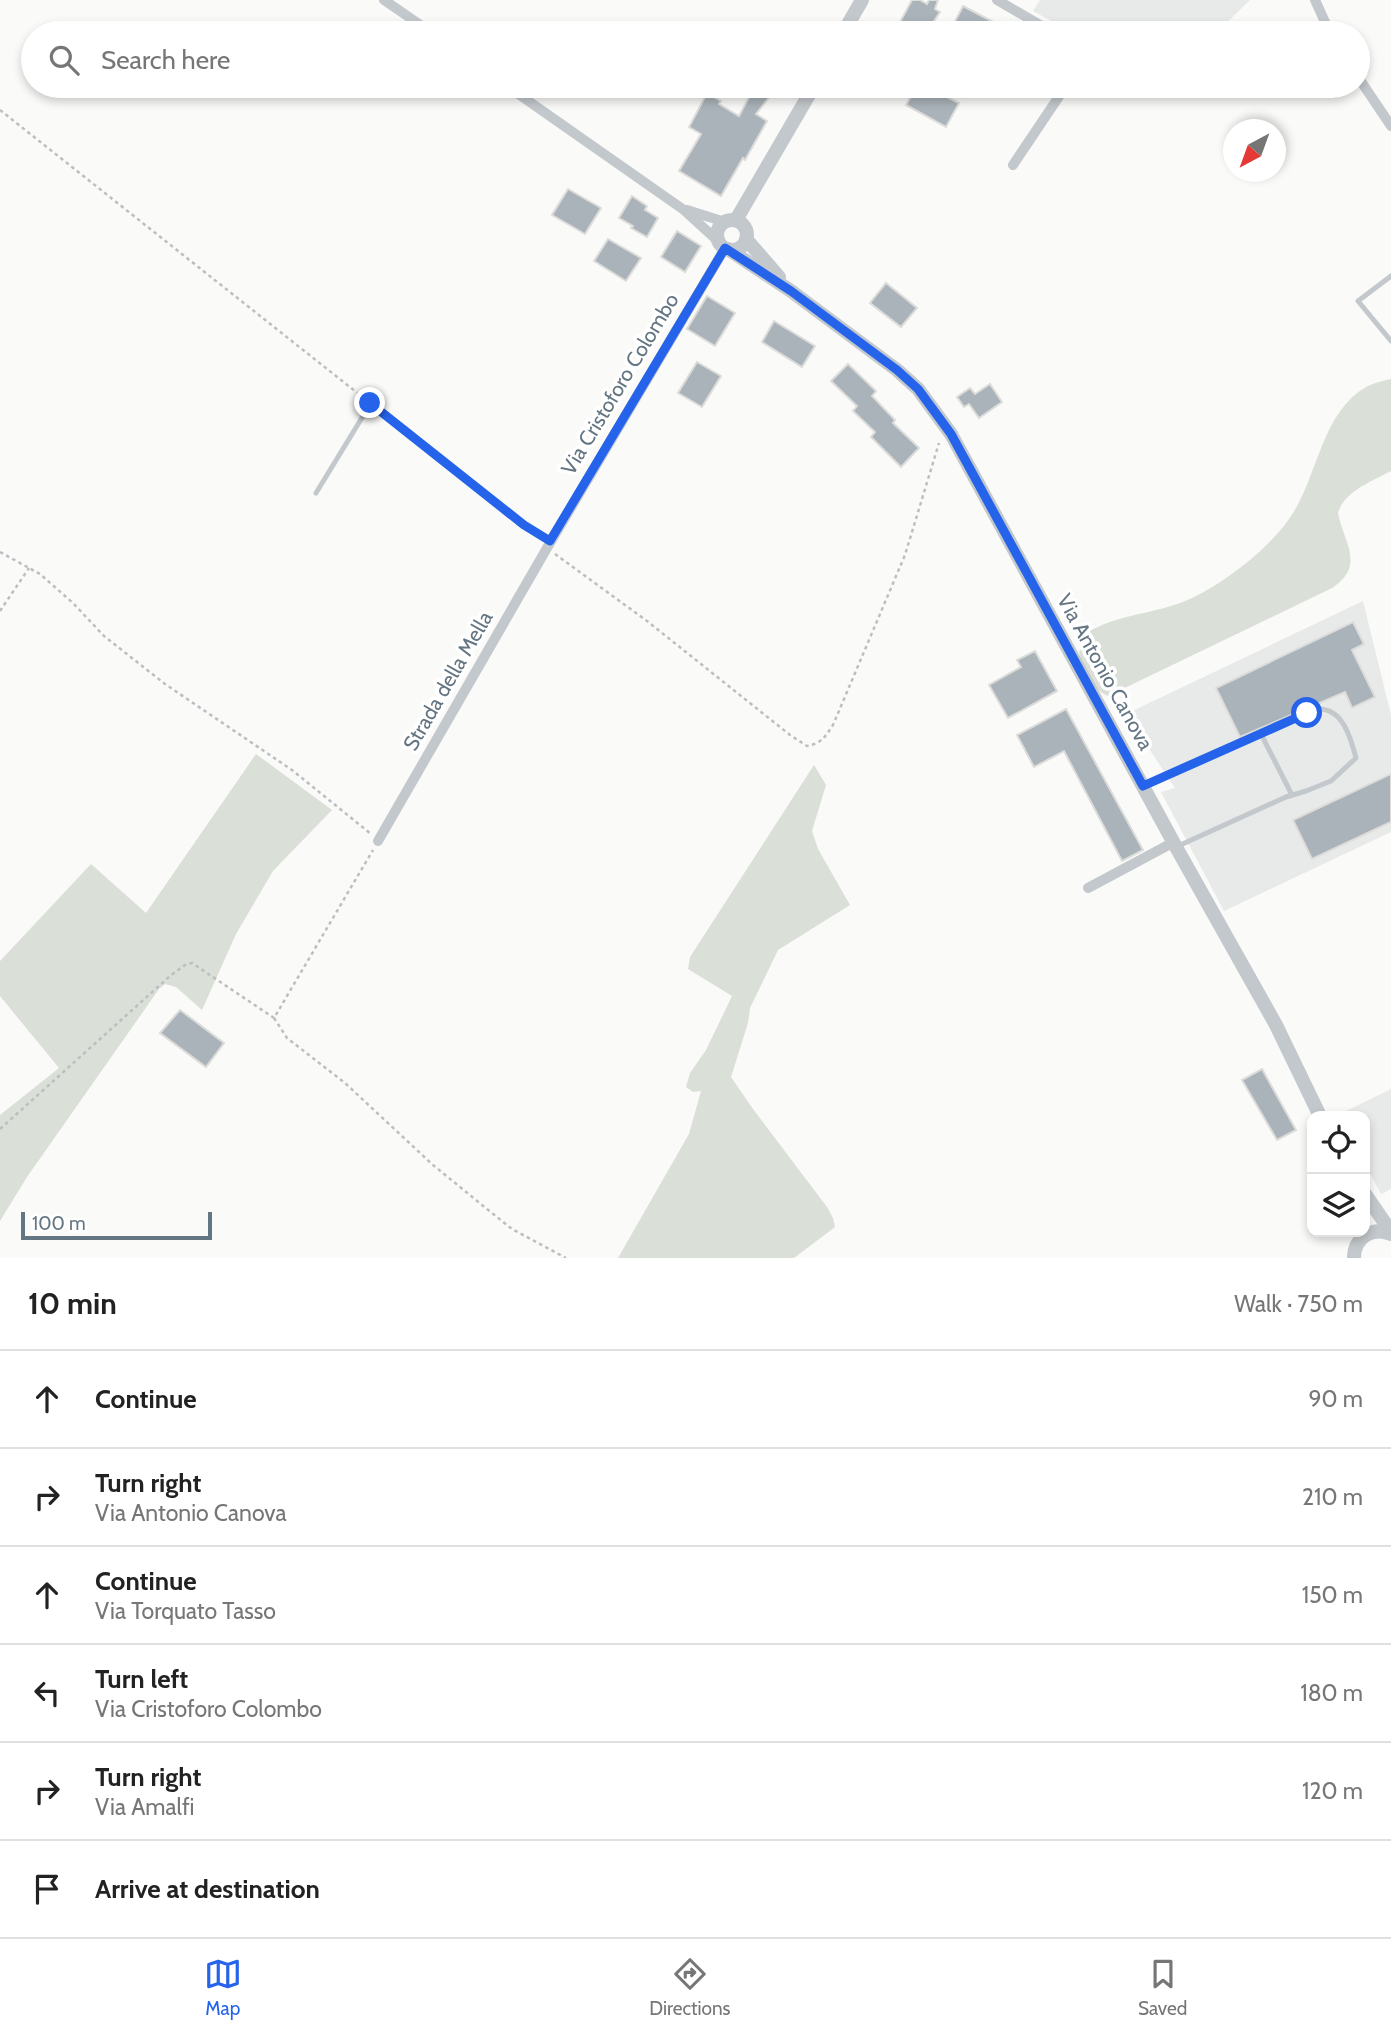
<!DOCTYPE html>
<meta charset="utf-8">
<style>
body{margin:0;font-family:Cabin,sans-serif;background:#f6f6f6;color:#222}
.controls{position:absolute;right:21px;bottom:21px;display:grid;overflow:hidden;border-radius:14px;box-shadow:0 4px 10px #0003}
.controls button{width:63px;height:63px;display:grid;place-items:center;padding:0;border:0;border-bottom:2px solid #e0e0e0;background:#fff;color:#222;font:35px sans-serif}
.compass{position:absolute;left:1223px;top:119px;width:63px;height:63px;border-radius:50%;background:#fff;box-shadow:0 4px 10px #0003;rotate:221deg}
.scale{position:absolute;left:21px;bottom:18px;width:191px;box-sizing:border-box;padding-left:7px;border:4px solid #657683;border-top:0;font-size:19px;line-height:24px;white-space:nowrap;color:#657683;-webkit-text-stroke:5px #fff;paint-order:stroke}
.stop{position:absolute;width:21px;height:21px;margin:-16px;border:5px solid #2563eb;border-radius:50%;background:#fff}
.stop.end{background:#2563eb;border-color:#fff;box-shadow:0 2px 7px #0008}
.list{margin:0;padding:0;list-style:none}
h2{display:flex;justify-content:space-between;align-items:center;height:91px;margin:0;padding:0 28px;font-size:30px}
h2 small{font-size:23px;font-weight:400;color:#767676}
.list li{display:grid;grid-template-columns:46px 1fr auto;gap:21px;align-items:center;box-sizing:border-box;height:98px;padding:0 28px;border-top:2px solid #e0e0e0}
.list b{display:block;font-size:26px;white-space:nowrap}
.list p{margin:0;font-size:23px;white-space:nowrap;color:#767676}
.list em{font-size:23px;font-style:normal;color:#767676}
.icon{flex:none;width:38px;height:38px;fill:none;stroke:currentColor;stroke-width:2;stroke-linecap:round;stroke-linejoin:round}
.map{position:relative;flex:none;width:1391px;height:1258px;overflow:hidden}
.search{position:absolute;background:#fff;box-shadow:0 4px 10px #0003;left:21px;right:21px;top:21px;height:77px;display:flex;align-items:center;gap:18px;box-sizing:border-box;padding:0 24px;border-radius:38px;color:#767676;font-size:26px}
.sheet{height:679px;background:#fff}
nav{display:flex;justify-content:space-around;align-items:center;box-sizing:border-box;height:98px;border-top:2px solid #e0e0e0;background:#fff;font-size:19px;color:#767676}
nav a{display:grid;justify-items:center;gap:4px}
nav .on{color:#2563eb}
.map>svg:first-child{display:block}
</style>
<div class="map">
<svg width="1391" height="1258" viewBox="0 0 1391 1258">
<rect width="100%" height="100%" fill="#fafaf8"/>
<g fill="#e8e9e9">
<path d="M 1040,0 L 1250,0 L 1216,33 L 1073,33 L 1033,11 Z"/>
<path d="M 1363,601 L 1391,715 L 1391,832 L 1224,911 L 1161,792 L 1175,788 L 1126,714 Z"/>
<path d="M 1391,1089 L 1391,1189 L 1381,1194 L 1365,1164 L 1365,1116 L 1338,1115 Z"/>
</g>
<g fill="#dadfd7">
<path d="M 1391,379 L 1391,471 C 1373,481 1344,491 1338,513 C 1344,544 1366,565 1332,588 L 1108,696 C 1091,689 1084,668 1079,652 L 1088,631 C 1097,628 1105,623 1113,621 C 1135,614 1158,611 1180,603 C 1216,590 1267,551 1289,519 C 1318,479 1320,414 1366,387 C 1374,383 1382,381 1391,379 Z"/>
<path d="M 256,754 L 332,810 L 273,871 L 236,934 L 202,1010 L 176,987 L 165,984 L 159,989 L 27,1177 L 0,1221 L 0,1115 L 59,1068 L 0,996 L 0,961 L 91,864 L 146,913 Z"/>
<path d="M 814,765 L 826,785 L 812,831 L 818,849 L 850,905 L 778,950 L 750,1008 L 748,1023 L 731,1077 L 753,1109 L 827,1207 L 833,1218 L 835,1227 L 794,1258 L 618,1258 L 689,1134 L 701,1091 L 693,1092 L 686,1087 L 690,1073 L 706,1050 L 732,996 L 688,969 L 690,957 Z"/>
</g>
<g fill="#aab3b9" stroke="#dcdcda" stroke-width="2">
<path d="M 912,0 L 920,0 L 927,4 L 929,0 L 938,0 L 935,9 L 940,12 L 926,33 L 920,33 L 900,22 Z"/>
<path d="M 963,6 L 1014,33 L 958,33 L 951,29 Z"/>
<path d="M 755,86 L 778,86 L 756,114 L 767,121 L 745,160 L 743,158 L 721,196 L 679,171 L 701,134 L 689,127 L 707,93 L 721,101 L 719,104 L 739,116 Z"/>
<path d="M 917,86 L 953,86 L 947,97 L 959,103 L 946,127 L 906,105 Z"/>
<path d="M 568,189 L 601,208 L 585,234 L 552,215 Z"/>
<path d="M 632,196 L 647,206 L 645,210 L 658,218 L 647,237 L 631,228 L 633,226 L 619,218 Z"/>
<path d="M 677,231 L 701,246 L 685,272 L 661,257 Z"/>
<path d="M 608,239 L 641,258 L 626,281 L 594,261 Z"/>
<path d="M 886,283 L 917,308 L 901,327 L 870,303 Z"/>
<path d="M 707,296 L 735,313 L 715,346 L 687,329 Z"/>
<path d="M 774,321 L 815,346 L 802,367 L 762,342 Z"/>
<path d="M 697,362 L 721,376 L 702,407 L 678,393 Z"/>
<path d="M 848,364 L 876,391 L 872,396 L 895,420 L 893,423 L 919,448 L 901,467 L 871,437 L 875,432 L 853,411 L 857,406 L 831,381 Z"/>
<path d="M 990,384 L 1002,402 L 979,418 L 969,404 L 964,407 L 957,397 L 970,388 L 975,394 Z"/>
<path d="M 1353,622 L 1364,644 L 1352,650 L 1375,697 L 1352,708 L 1345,692 L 1240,737 L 1216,688 Z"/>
<path d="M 1035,651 L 1057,691 L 1008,718 L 989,685 L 1021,667 L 1017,660 Z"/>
<path d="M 1066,709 L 1143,850 L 1122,861 L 1064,751 L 1034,767 L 1017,735 Z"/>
<path d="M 1391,774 L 1391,822 L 1312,859 L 1293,820 Z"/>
<path d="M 180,1010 L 224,1043 L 206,1067 L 160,1033 Z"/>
<path d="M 1262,1069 L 1296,1130 L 1277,1140 L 1242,1080 Z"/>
</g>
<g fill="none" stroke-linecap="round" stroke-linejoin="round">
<g stroke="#bbbfc2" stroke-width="2.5" stroke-dasharray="3.5 3.5" stroke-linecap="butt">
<path d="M 0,110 L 365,399"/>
<path d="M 0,552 L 40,574 L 73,603 L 104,636 L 165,684 L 292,770 L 371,834"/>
<path d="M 555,554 L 647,621 L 790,735 L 807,746 C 822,743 825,737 833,725 L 905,555 L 939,443"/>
<path d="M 0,611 L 29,568"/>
<path d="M 274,1018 L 287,1038 L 345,1083 L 433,1165 L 487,1209 L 512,1229 L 566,1258"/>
<path d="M 0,1129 L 170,976 L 185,965 L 192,963 L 274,1018 L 373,850"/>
</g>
<g stroke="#c3c8cc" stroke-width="5">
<path d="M 1391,276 L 1358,301 L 1391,341"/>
<path d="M 316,493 L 371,403 L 524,525 L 550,541"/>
<path d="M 1261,734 L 1292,795"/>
<path d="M 1145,785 L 1318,709 C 1343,708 1351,739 1356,758 L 1331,781 L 1306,791 L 1286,797 L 1176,847"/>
</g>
<g stroke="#c3c8cc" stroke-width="10">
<path d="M 384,0 L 432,33"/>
<path d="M 997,0 L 1054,33"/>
<path d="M 1315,0 L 1330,33"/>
<path d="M 1358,77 L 1391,126"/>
<path d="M 507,86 L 684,210 L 718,241"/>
<path d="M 1013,165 L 1066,86"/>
<path d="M 687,210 L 725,222"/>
<path d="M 378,841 L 547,548 L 725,248"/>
<path d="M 1088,888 L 1174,842"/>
</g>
<g stroke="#c3c8cc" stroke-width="14">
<path d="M 843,33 L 862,0"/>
<path d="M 736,220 L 814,86"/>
<circle cx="732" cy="235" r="15"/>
<path d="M 746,239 L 779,277"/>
<path d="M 728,249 L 791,291 L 897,370 L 918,389 L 951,434 L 1176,847 L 1276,1025 L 1320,1116"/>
<path d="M 1365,1194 L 1391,1232"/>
<path d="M 1354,1258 C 1354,1238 1372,1226 1391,1234"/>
</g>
</g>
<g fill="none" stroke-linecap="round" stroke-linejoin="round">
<path stroke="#2563eb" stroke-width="9" d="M 370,403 L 524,525 L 550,541 L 725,248 L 791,291 L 897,370 L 918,389 L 951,434 L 1143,786 L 1307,713"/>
</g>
<g text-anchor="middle" stroke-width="7" stroke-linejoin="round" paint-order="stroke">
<g font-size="21" fill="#657683" stroke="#fff">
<text transform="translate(620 384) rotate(-59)" y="7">Via Cristoforo Colombo</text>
<text transform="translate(1105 672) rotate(61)" y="7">Via Antonio Canova</text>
<text transform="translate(448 681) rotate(-60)" y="7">Strada della Mella</text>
</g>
</g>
</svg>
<div class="controls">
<button><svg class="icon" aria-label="locate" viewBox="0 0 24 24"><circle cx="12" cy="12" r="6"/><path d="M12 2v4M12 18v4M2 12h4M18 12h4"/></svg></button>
<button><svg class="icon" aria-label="layers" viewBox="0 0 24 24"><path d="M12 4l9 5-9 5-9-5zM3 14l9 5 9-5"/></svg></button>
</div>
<svg class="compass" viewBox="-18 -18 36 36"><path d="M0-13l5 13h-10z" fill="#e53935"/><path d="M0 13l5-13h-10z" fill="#767676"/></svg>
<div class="scale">100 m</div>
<div class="stop" style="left:1307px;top:713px"></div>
<div class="stop end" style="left:370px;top:403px"></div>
<div class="search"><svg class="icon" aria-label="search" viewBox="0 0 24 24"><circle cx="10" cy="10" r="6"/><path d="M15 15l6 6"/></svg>Search here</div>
</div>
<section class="sheet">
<h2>10 min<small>Walk · 750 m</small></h2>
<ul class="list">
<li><svg class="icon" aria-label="ahead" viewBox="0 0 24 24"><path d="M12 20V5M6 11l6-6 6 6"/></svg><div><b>Continue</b></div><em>90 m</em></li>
<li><svg class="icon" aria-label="right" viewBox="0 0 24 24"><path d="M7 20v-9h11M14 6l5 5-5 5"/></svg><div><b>Turn right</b><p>Via Antonio Canova</p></div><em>210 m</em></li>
<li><svg class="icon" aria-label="ahead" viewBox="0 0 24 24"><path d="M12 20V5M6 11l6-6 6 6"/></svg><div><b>Continue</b><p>Via Torquato Tasso</p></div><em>150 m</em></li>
<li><svg class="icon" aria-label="left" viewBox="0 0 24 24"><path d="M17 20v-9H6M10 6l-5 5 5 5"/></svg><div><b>Turn left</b><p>Via Cristoforo Colombo</p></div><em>180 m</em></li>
<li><svg class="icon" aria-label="right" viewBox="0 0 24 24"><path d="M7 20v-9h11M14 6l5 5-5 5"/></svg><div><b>Turn right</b><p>Via Amalfi</p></div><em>120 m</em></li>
<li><svg class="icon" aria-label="arrive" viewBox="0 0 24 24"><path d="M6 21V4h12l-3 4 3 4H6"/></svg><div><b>Arrive at destination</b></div></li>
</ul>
</section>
<nav>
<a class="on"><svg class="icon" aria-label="map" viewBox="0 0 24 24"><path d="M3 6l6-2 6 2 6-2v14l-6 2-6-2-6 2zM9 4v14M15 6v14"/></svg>Map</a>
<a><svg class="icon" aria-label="directions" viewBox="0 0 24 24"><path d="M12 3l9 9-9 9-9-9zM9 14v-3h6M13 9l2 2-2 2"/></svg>Directions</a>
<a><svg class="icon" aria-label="saved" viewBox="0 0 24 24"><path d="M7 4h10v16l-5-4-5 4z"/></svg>Saved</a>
</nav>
